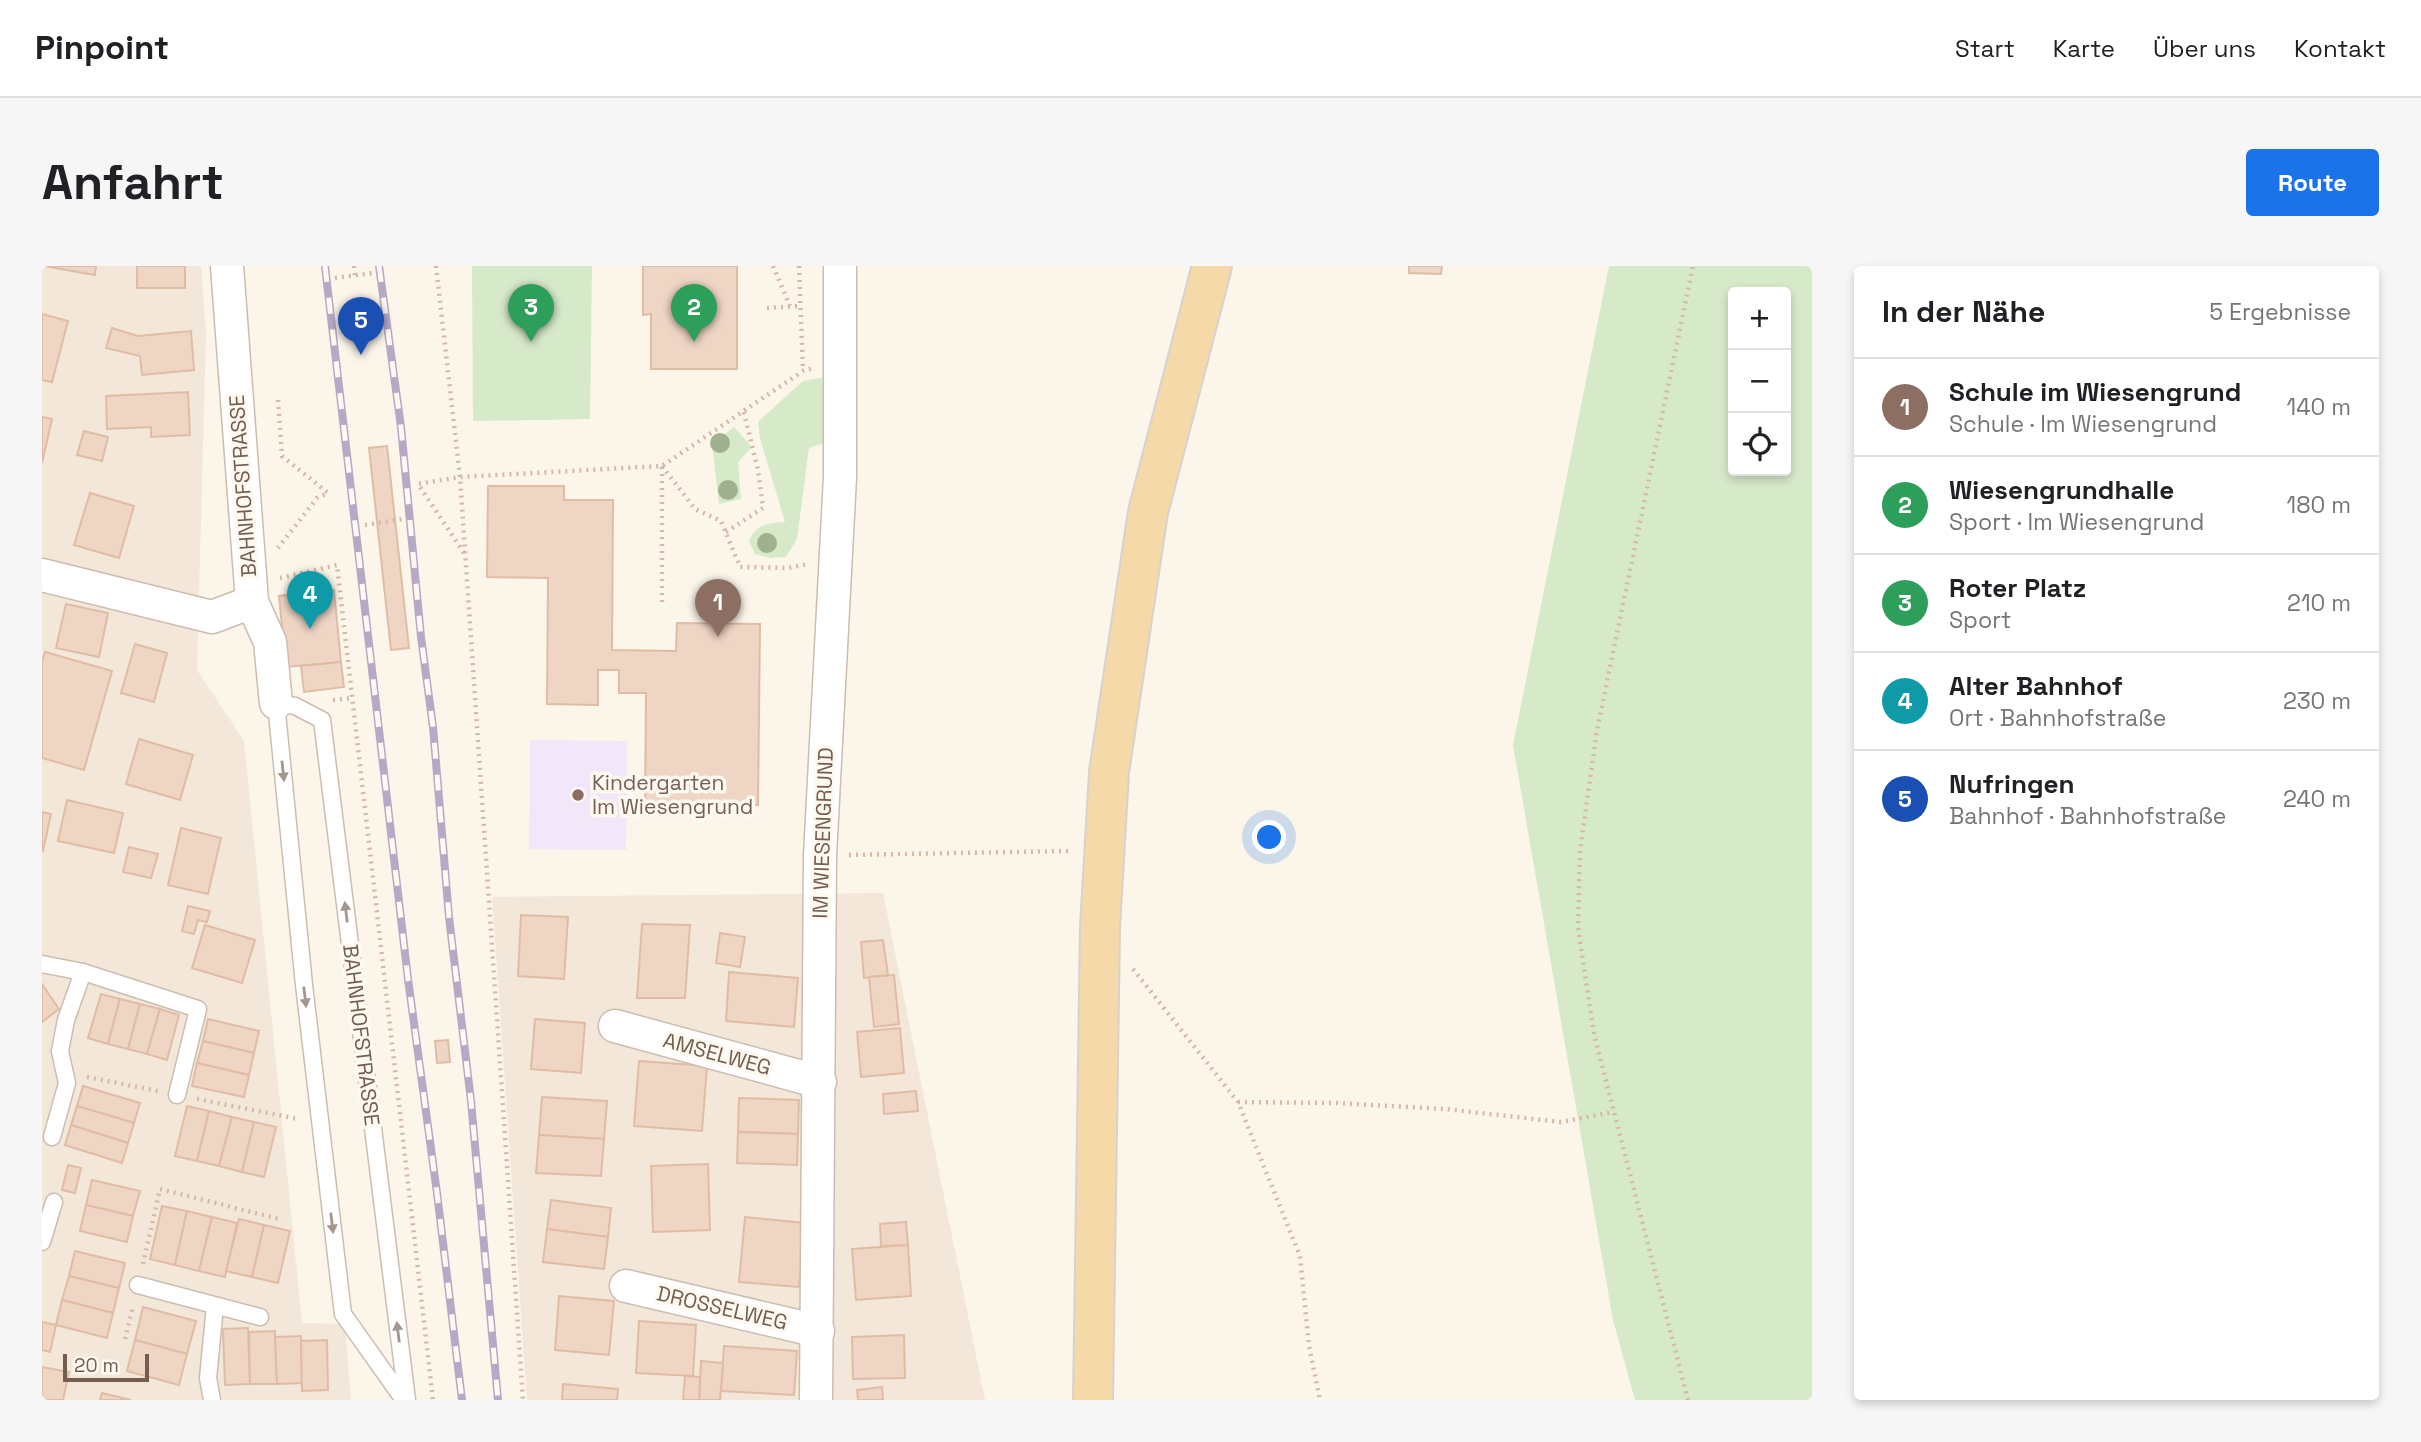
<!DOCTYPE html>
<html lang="de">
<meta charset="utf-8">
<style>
body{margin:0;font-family:"Space Grotesk",sans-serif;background:#f6f6f6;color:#202124}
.controls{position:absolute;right:21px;top:21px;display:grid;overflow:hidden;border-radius:7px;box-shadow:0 4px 10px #0003}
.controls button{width:63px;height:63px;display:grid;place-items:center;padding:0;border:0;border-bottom:2px solid #e0e0e0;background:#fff;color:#202124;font:35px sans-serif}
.scale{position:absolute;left:21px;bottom:18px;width:86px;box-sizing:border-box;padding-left:7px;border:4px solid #755d4f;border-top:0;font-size:19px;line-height:24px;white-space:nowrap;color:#755d4f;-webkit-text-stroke:5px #fef9f1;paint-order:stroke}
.you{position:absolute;left:1228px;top:572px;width:24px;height:24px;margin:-18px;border:5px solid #fff;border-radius:50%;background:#1a73e8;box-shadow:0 0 0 10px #1a73e833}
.badge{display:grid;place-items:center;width:46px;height:46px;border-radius:50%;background:#1a73e8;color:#fff;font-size:23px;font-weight:700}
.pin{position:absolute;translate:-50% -58px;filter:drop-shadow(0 2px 4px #0008)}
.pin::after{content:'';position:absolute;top:37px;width:24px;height:21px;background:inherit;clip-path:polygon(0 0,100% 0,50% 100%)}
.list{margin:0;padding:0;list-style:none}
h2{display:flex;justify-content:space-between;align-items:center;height:91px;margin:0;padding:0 28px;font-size:30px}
h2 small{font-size:23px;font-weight:400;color:#757577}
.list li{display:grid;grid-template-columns:46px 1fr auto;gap:21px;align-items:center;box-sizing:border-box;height:98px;padding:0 28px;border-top:2px solid #e0e0e0}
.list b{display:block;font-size:26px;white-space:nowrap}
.list p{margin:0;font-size:23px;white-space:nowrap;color:#757577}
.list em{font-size:23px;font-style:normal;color:#757577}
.icon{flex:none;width:38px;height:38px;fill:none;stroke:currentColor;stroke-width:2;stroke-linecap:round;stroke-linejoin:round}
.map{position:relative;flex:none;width:1770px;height:1134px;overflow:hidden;border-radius:7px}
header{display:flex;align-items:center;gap:42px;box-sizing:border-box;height:98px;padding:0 35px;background:#fff;border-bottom:2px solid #e0e0e0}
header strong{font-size:33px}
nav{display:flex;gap:38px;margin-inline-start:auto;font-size:24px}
.intro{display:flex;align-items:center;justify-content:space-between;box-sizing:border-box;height:168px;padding:0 42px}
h1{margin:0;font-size:49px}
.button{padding:18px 32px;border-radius:7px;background:#1a73e8;color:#fff;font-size:24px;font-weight:700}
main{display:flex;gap:42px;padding:0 42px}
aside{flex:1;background:#fff;border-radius:7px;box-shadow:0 4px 10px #0003}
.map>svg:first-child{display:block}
</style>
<header>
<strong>Pinpoint</strong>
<nav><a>Start</a><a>Karte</a><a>Über uns</a><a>Kontakt</a></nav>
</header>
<div class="intro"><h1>Anfahrt</h1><a class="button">Route</a></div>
<main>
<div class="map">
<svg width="1770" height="1134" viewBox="0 0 1770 1134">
<rect width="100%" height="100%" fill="#fbf5ea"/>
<g fill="#f3e7d9">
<path d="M 0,0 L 159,0 L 164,66 L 155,404 L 202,475 L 260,1057 L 303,1058 L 309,1134 L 0,1134 Z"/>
<path d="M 841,627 L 943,1134 L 485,1134 L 450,631 Z"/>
</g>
<path fill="#f2e7f8" d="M 488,474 L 585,475 L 584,584 L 487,583 Z"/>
<g fill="#d6e9c9" fill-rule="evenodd">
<path d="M 430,0 L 550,0 L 548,153 L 431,155 Z"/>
<path d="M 1567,0 L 1770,0 L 1770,1134 L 1593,1134 L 1571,1054 L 1471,479 ZM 1691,26 L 1744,26 L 1744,205 L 1691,205 Z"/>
<path d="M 785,111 L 785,176 L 767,182 L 755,273 L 744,291 L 728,292 L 713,288 L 707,275 C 714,258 727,257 743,256 L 718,172 L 716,156 L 761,115 Z"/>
<path d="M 692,161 L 710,181 L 696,196 L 699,233 L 677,238 L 670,178 Z"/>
</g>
<g fill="#efd5c4" stroke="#e1bca5" stroke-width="2">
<path d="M 2,0 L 54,0 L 53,9 Z"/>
<rect x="95" y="0" width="48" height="22"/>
<path d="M 601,0 L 695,0 L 695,103 L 609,103 L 609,48 L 601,49 Z"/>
<path d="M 1367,0 L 1400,0 L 1399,8 L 1367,7 Z"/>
<path d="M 0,48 L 26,55 L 10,116 L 0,114 Z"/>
<path d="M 70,62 L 96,70 L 149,65 L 152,104 L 100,109 L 98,90 L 64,82 Z"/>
<path d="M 146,126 L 148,169 L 109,171 L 109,161 L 65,163 L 64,130 Z"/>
<path d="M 0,151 L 10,153 L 0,197 Z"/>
<path d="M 42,165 L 66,171 L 60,195 L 35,189 Z"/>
<path d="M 345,180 L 367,382 L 349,384 L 327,182 Z"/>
<path d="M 446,220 L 522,220 L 522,234 L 571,234 L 570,384 L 634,385 L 635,357 L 718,358 L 716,539 L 603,538 L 604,427 L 577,427 L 577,404 L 556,404 L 556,439 L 505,438 L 506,312 L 445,311 Z"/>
<path d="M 48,227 L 92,240 L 77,292 L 32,279 Z"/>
<path d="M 292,324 L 299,396 L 244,401 L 237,330 Z"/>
<path d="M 24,338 L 66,347 L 57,391 L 14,382 Z"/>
<path d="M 93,378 L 125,387 L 112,436 L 79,427 Z"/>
<path d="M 3,386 L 70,405 L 42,504 L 0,492 L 0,396 Z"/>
<path d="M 299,396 L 302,421 L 262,426 L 259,400 Z"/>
<path d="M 97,473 L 151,489 L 138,534 L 84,518 Z"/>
<path d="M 25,534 L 81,547 L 72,587 L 16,575 Z"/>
<path d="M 0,546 L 9,548 L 1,585 L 0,585 Z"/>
<path d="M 139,562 L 179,572 L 166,628 L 126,619 Z"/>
<path d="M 87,581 L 116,588 L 109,612 L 81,606 Z"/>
<path d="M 146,640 L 168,645 L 165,656 L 156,654 L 152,668 L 140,665 Z"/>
<path d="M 479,649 L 526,651 L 522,713 L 476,710 Z"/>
<path d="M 600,658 L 648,659 L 643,732 L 595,732 Z"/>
<path d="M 163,659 L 213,674 L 200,717 L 150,702 Z"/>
<path d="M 678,667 L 703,671 L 698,701 L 674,697 Z"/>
<path d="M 841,674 L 846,709 L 822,712 L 819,676 Z"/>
<path d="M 687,706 L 756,712 L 752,761 L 684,755 Z"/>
<path d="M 852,709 L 857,758 L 832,761 L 827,711 Z"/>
<path d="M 0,718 L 17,743 L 0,756 Z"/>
<path d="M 59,728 L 78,733 L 66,778 L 46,772 Z"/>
<path d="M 78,733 L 98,738 L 86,783 L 66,778 Z"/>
<path d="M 98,738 L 118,743 L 105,788 L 86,783 Z"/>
<path d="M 118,743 L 137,749 L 125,794 L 105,788 Z"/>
<path d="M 166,753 L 217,765 L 212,787 L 161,775 Z"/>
<path d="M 493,753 L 543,757 L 539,807 L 489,803 Z"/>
<path d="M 858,762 L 862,807 L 819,811 L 815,766 Z"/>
<path d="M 406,774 L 408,796 L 395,797 L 393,775 Z"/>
<path d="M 161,775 L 212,787 L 207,809 L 155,797 Z"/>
<path d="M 597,795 L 665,800 L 660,865 L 592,860 Z"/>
<path d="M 155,797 L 207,809 L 202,831 L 150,820 Z"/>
<path d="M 41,820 L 98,837 L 92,857 L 35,840 Z"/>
<path d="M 874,825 L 876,845 L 842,848 L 841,828 Z"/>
<path d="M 500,831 L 565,835 L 562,873 L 497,869 Z"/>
<path d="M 697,832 L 757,834 L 756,868 L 696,866 Z"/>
<path d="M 35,840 L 92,857 L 86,877 L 29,859 Z"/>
<path d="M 145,840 L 167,845 L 155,895 L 133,890 Z"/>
<path d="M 167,845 L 190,851 L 177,900 L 155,895 Z"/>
<path d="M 190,851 L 212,856 L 200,906 L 177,900 Z"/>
<path d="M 212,856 L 234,861 L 222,911 L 200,906 Z"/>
<path d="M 29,859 L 86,877 L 80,897 L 23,879 Z"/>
<path d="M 696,866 L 756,868 L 755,899 L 695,897 Z"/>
<path d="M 497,869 L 562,873 L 559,910 L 494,907 Z"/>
<path d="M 666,898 L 668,964 L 611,966 L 609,900 Z"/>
<path d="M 26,899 L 39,902 L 33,927 L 20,924 Z"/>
<path d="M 50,914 L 98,925 L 91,950 L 44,939 Z"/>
<path d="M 509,934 L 569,942 L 566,971 L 505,963 Z"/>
<path d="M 44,939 L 91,950 L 85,976 L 38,965 Z"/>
<path d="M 120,940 L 145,945 L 133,999 L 108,993 Z"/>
<path d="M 145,945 L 170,951 L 157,1005 L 133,999 Z"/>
<path d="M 170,951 L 195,957 L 183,1011 L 157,1005 Z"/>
<path d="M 703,951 L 763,957 L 757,1021 L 697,1016 Z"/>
<path d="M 197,953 L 222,959 L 210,1011 L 184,1005 Z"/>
<path d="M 864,956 L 866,979 L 839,980 L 838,958 Z"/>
<path d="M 222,959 L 248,965 L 236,1017 L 210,1011 Z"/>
<path d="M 505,963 L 566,971 L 562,1003 L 501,996 Z"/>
<path d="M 866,979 L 869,1030 L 814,1034 L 810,983 Z"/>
<path d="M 33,985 L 83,997 L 77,1022 L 27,1010 Z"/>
<path d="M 27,1010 L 77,1022 L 71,1047 L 20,1034 Z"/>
<path d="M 517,1030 L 572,1035 L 567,1089 L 513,1084 Z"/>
<path d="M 20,1034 L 71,1047 L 65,1072 L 14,1059 Z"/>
<path d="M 101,1041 L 154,1055 L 145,1088 L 93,1074 Z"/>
<path d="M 597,1055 L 654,1059 L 651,1110 L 594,1107 Z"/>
<path d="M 0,1056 L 14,1059 L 8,1086 L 0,1084 Z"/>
<path d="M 206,1062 L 208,1118 L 183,1119 L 181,1063 Z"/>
<path d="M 233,1065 L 235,1118 L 208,1118 L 207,1066 Z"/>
<path d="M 862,1069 L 863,1112 L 811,1113 L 810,1071 Z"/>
<path d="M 259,1070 L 260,1117 L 235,1118 L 233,1071 Z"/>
<path d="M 93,1074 L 145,1088 L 137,1119 L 85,1105 Z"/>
<path d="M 285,1074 L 286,1124 L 260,1125 L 259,1075 Z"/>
<path d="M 682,1080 L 755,1085 L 752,1129 L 679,1125 Z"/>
<path d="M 659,1095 L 681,1097 L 678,1134 L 657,1134 Z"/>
<path d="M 0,1101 L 27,1106 L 21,1134 L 0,1134 Z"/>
<path d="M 643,1110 L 658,1111 L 657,1134 L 641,1134 Z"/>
<path d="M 521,1118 L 576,1123 L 575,1134 L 520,1134 Z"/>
<path d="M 840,1121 L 841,1134 L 816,1134 L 815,1124 Z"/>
<path d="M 60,1127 L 89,1134 L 58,1134 Z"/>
</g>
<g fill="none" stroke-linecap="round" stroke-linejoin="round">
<g stroke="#cdbdb1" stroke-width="19">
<g id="lane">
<path d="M 0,698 L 41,706 L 156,743 L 135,829"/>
<path d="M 10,871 L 25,817 L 18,785 L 24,754 L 41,706"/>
<path d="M 0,976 L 12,936"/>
<path d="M 96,1019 L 218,1051"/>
<path d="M 170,1134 L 166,1112 L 173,1040"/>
<path d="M 362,1134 L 301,1048 L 262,719 L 234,437 L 253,440 L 280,454 L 365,1134"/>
</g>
</g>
<g stroke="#cdbdb1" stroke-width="35">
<g id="street">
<path d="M 185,0 L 210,336 L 228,376 L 234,437"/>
<path d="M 0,309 L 170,351 L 210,336"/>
<path d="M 573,760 L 778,816"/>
<path d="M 584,1020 L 776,1065"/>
<path d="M 774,1134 L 778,590 L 798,211 L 798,0"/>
</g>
</g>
<g stroke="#d8d2ce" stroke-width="42">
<path id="primary" d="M 1051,1134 L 1058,661 L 1067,506 L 1106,246 L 1170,0"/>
</g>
<g stroke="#d5b9a6" stroke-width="4.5" stroke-dasharray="2 5" stroke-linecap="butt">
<path d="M 312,0 L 313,10"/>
<path d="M 394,0 L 418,211 L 481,1134"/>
<path d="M 731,0 L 748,40"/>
<path d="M 757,0 L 761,105"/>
<path d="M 293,12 L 331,7"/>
<path d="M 725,42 L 758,40"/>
<path d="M 236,134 L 240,190 L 286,227 L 275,232 L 236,282"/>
<path d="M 620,200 L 653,243 L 679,255 L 698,301 L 747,302 L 765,298"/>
<path d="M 323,259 L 361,253"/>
<path d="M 684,266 L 721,242 L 716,204 L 701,143"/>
<path d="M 422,287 L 376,218 L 418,211 L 620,200 L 761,105 L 771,102"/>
<path d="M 238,312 L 295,299 L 391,1134"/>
<path d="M 620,336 L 620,200"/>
<path d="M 291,434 L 311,432"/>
<path d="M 807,589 L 1029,585"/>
<path d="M 1091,703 L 1196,836 L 1258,990 L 1267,1080 L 1278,1134"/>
<path d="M 45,811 L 116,825"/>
<path d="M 155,833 L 256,853"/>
<path d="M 1196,836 L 1294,837 L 1403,843 L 1519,856 L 1572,846"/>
<path d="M 101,998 L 118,923 L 237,953"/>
<path d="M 83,1073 L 91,1040"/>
<path d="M 1646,1134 L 1552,768 L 1536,662 L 1538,585 L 1555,464 L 1651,0"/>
</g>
<use href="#lane" stroke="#fff" stroke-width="16"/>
<use href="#street" stroke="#fff" stroke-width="32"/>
<use href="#primary" stroke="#f5d9a8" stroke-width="38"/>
<g stroke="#b8a8c6" stroke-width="8">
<g id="rail">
<path d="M 283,0 L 366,713 L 395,927 L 420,1134"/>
<path d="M 337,0 L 359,161 L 379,371 L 391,461 L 407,651 L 429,835 L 456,1134"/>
</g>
</g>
<use href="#rail" stroke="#fef9f1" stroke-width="5" stroke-dasharray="16" stroke-linecap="butt"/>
</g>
<g fill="#a0b190">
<circle cx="678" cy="177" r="10"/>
<circle cx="686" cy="224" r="10"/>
<circle cx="725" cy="277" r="10"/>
</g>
<defs><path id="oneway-solid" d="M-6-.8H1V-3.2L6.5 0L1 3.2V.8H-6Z" transform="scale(1.75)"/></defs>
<g fill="#a5968d">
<use href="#oneway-solid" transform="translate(241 505) rotate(84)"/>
<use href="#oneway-solid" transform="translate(304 646) rotate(-97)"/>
<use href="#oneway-solid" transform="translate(263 731) rotate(83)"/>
<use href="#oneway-solid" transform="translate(290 957) rotate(83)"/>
<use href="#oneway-solid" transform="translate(356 1066) rotate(-97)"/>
</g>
<circle fill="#8d6e63" stroke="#fef9f1" stroke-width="2.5" cx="536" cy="529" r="7"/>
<g text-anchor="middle" stroke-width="7" stroke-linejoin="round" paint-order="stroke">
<g font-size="21" fill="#755d4f" stroke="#fef9f1">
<text transform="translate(201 220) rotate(-94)" y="7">BAHNHOFSTRASSE</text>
<text transform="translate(781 567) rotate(-88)" y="7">IM WIESENGRUND</text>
<text transform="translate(319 769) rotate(83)" y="7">BAHNHOFSTRASSE</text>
<text transform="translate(675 788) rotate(15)" y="7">AMSELWEG</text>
<text transform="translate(680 1042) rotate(13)" y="7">DROSSELWEG</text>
</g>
<g font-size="21" fill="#785e54" stroke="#fef9f1" text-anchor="start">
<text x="550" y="524">Kindergarten<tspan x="550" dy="24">Im Wiesengrund</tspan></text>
</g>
</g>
</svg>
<div class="controls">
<button>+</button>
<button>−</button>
<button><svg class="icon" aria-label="locate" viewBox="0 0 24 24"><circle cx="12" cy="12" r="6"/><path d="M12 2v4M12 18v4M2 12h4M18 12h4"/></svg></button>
</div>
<div class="scale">20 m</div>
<div class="you"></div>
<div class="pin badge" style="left:676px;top:371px;background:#8d6e63">1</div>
<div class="pin badge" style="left:652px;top:76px;background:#2e9e5b">2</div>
<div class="pin badge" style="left:489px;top:76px;background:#2e9e5b">3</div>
<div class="pin badge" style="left:268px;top:363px;background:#0f9aa8">4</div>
<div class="pin badge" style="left:319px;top:89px;background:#1a4fb4">5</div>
</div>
<aside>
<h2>In der Nähe<small>5 Ergebnisse</small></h2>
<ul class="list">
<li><span class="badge" style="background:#8d6e63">1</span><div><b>Schule im Wiesengrund</b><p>Schule · Im Wiesengrund</p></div><em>140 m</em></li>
<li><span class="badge" style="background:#2e9e5b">2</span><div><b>Wiesengrundhalle</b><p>Sport · Im Wiesengrund</p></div><em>180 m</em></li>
<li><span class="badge" style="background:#2e9e5b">3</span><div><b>Roter Platz</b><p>Sport</p></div><em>210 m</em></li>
<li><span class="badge" style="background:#0f9aa8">4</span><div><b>Alter Bahnhof</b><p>Ort · Bahnhofstraße</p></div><em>230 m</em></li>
<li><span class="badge" style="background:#1a4fb4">5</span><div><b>Nufringen</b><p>Bahnhof · Bahnhofstraße</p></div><em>240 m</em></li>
</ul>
</aside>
</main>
